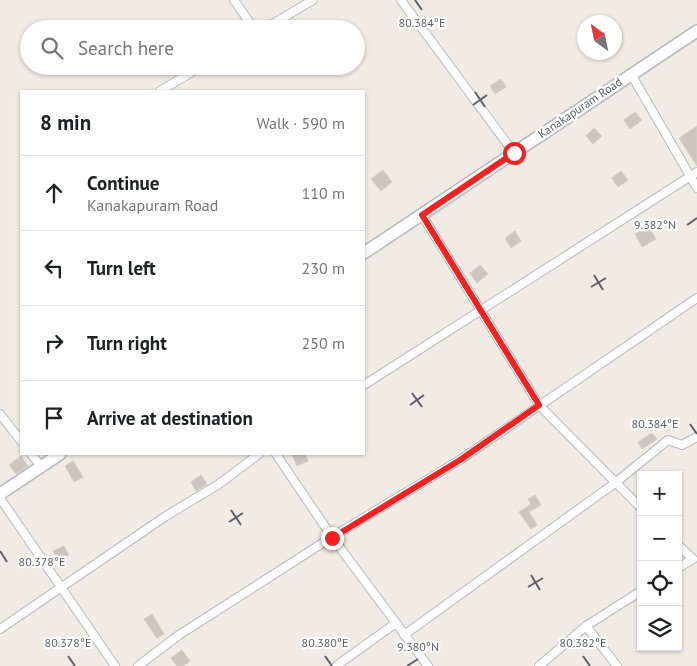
<!DOCTYPE html>
<meta charset="utf-8">
<style>
body{margin:0;font-family:"PT Sans",sans-serif;background:#f6f6f6;color:#202124}
.controls{position:absolute;right:15px;bottom:15px;display:grid;overflow:hidden;border-radius:0px;box-shadow:0 1px 4px #0004}
.controls button{width:45px;height:45px;display:grid;place-items:center;padding:0;border:0;border-bottom:1px solid #e0e0e0;background:#fff;color:#202124;font:25px sans-serif}
.compass{position:absolute;left:577px;top:15px;width:45px;height:45px;border-radius:50%;background:#fff;box-shadow:0 1px 4px #0004;rotate:327deg}
.stop{position:absolute;width:15px;height:15px;margin:-11px;border:4px solid #fb1f1e;border-radius:50%;background:#fff}
.stop.end{background:#fb1f1e;border-color:#fff;box-shadow:0 1px 5px #0008}
.list{margin:0;padding:0;list-style:none}
h2{display:flex;justify-content:space-between;align-items:center;height:65px;margin:0;padding:0 20px;font-size:21px}
h2 small{font-size:16px;font-weight:400;color:#757577}
.list li{display:grid;grid-template-columns:32px 1fr auto;gap:15px;align-items:center;box-sizing:border-box;height:75px;padding:0 20px;border-top:1px solid #e0e0e0}
.list b{display:block;font-size:19px;white-space:nowrap}
.list p{margin:0;font-size:16px;white-space:nowrap;color:#757577}
.list em{font-size:16px;font-style:normal;color:#757577}
.icon{flex:none;width:28px;height:28px;fill:none;stroke:currentColor;stroke-width:2;stroke-linecap:round;stroke-linejoin:round}
.map{position:relative;flex:none;width:697px;height:666px;overflow:hidden}
.search{position:absolute;background:#fff;box-shadow:0 1px 4px #0004;left:20px;top:20px;width:345px;height:55px;display:flex;align-items:center;gap:12px;box-sizing:border-box;padding:0 18px;border-radius:28px;color:#757577;font-size:19px}
.panel{position:absolute;background:#fff;box-shadow:0 1px 4px #0004;left:20px;top:90px;width:345px;height:365px;border-radius:0px}
.map>svg:first-child{display:block}
</style>
<div class="map">
<svg width="697" height="666" viewBox="0 0 697 666">
<rect width="100%" height="100%" fill="#f0ece3"/>
<g fill="#cbc7c0" stroke="#d5cdc1">
<path d="M 501,79 L 506,87 L 495,94 L 490,86 Z"/>
<path d="M 635,112 L 642,120 L 630,129 L 624,120 Z"/>
<path d="M 697,126 L 697,166 L 679,138 Z"/>
<path d="M 594,128 L 602,136 L 593,144 L 586,136 Z"/>
<path d="M 383,170 L 392,182 L 381,191 L 371,179 Z"/>
<path d="M 621,171 L 628,180 L 618,187 L 612,178 Z"/>
<path d="M 649,227 L 656,239 L 642,247 L 635,234 Z"/>
<path d="M 515,231 L 521,241 L 511,248 L 505,238 Z"/>
<path d="M 480,265 L 488,274 L 477,283 L 470,273 Z"/>
<path d="M 652,433 L 657,439 L 642,449 L 638,442 Z"/>
<path d="M 292,454 L 305,454 L 308,461 L 297,466 Z"/>
<path d="M 21,456 L 28,466 L 16,474 L 9,465 Z"/>
<path d="M 73,461 L 83,477 L 74,482 L 65,466 Z"/>
<path d="M 201,475 L 207,484 L 196,491 L 191,482 Z"/>
<path d="M 535,495 L 541,505 L 529,512 L 537,525 L 531,529 L 519,512 L 531,504 L 528,499 Z"/>
<path d="M 64,546 L 69,555 L 58,561 L 53,551 Z"/>
<path d="M 152,614 L 164,634 L 157,638 L 144,619 Z"/>
<path d="M 182,650 L 190,661 L 183,666 L 177,666 L 171,658 Z"/>
</g>
<g fill="none" stroke-linecap="round" stroke-linejoin="round">
<g stroke="#b6babf" stroke-width="10">
<g id="street">
<path d="M 234,0 L 254,29"/>
<path d="M 401,0 L 514,153"/>
<path d="M 264,29 L 313,0"/>
<path d="M 631,74 L 697,188"/>
<path d="M 160,91 L 202,66"/>
<path d="M 422,215 L 539,405 L 641,508"/>
<path d="M 364,385 L 697,172"/>
<path d="M 0,414 L 21,441"/>
<path d="M 31,454 L 41,466"/>
<path d="M 276,454 L 332,537 L 428,666"/>
<path d="M 0,498 L 115,666"/>
<path d="M 678,545 L 693,559 L 678,568"/>
<path d="M 586,626 L 617,666"/>
<path d="M 0,629 L 166,516 L 219,484 L 259,454"/>
<path d="M 404,635 L 615,483 L 668,440 L 682,445 L 697,437"/>
<path d="M 138,666 L 179,635 L 332,537 L 460,460 L 697,298"/>
<path d="M 336,666 L 396,623"/>
<path d="M 539,666 L 586,626 L 641,591"/>
</g>
</g>
<g stroke="#b5babf" stroke-width="14">
<g id="secondary">
<path d="M 364,253 L 697,31"/>
<path d="M 0,494 L 60,454"/>
</g>
</g>
<use href="#street" stroke="#fff" stroke-width="8"/>
<use href="#secondary" stroke="#fff" stroke-width="11"/>
</g>
<g fill="none" stroke-linecap="round" stroke-linejoin="round">
<path stroke="#fb1f1e" stroke-width="6" d="M 332,538 L 460,460 L 539,405 L 422,215 L 514,153"/>
</g>
<path fill="none" stroke="#5b6166" stroke-width="2" d="M 415,0 L 422,10M 475,92 L 485,107M 473,105 L 487,95M 687,225 L 697,218M 594,275 L 603,290M 591,287 L 606,278M 412,393 L 422,407M 410,405 L 424,395M 690,424 L 697,434M 231,510 L 241,525M 229,522 L 243,513M 0,551 L 7,562M 531,575 L 540,590M 528,587 L 543,578M 68,656 L 75,666M 325,656 L 332,666M 583,656 L 590,666M 407,666 L 418,659"/>
<g text-anchor="middle" stroke-width="4.5" stroke-linejoin="round" paint-order="stroke">
<g font-size="12" fill="#5b6166" stroke="#fff">
<text transform="translate(580 108) rotate(-34)" y="4">Kanakapuram Road</text>
</g>
</g>
<g font-size="12" text-anchor="middle" fill="#5b6166" stroke="#fff" stroke-width="4.5" stroke-linejoin="round" paint-order="stroke">
<text x="422" y="27">80.384°E</text>
<text x="655" y="229">9.382°N</text>
<text x="655" y="428">80.384°E</text>
<text x="42" y="566">80.378°E</text>
<text x="68" y="647">80.378°E</text>
<text x="325" y="647">80.380°E</text>
<text x="583" y="647">80.382°E</text>
<text x="418" y="651">9.380°N</text>
</g>
</svg>
<div class="controls">
<button>+</button>
<button>−</button>
<button><svg class="icon" aria-label="locate" viewBox="0 0 24 24"><circle cx="12" cy="12" r="6"/><path d="M12 2v4M12 18v4M2 12h4M18 12h4"/></svg></button>
<button><svg class="icon" aria-label="layers" viewBox="0 0 24 24"><path d="M12 4l9 5-9 5-9-5zM3 14l9 5 9-5"/></svg></button>
</div>
<svg class="compass" viewBox="-18 -18 36 36"><path d="M0-13l5 13h-10z" fill="#e53935"/><path d="M0 13l5-13h-10z" fill="#757577"/></svg>
<div class="stop" style="left:514px;top:153px"></div>
<div class="stop end" style="left:332px;top:538px"></div>
<div class="search"><svg class="icon" aria-label="search" viewBox="0 0 24 24"><circle cx="10" cy="10" r="6"/><path d="M15 15l6 6"/></svg>Search here</div>
<section class="panel">
<h2>8 min<small>Walk · 590 m</small></h2>
<ul class="list">
<li><svg class="icon" aria-label="ahead" viewBox="0 0 24 24"><path d="M12 20V5M6 11l6-6 6 6"/></svg><div><b>Continue</b><p>Kanakapuram Road</p></div><em>110 m</em></li>
<li><svg class="icon" aria-label="left" viewBox="0 0 24 24"><path d="M17 20v-9H6M10 6l-5 5 5 5"/></svg><div><b>Turn left</b></div><em>230 m</em></li>
<li><svg class="icon" aria-label="right" viewBox="0 0 24 24"><path d="M7 20v-9h11M14 6l5 5-5 5"/></svg><div><b>Turn right</b></div><em>250 m</em></li>
<li><svg class="icon" aria-label="arrive" viewBox="0 0 24 24"><path d="M6 21V4h12l-3 4 3 4H6"/></svg><div><b>Arrive at destination</b></div></li>
</ul>
</section>
</div>
